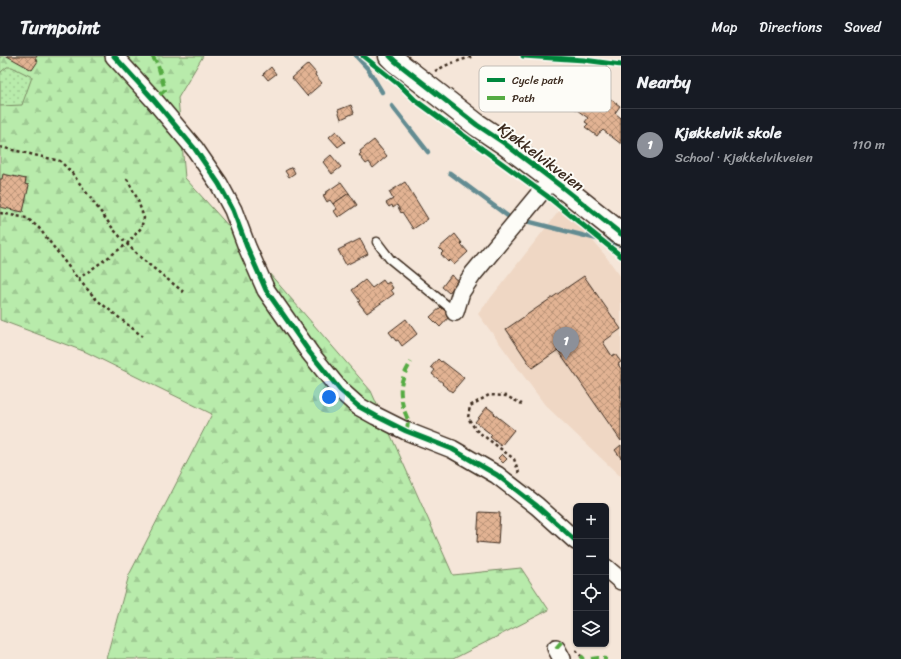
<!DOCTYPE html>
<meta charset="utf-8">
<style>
body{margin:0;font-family:Sriracha,sans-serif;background:#242831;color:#f1f3f6}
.controls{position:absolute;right:12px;bottom:12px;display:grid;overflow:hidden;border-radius:6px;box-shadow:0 1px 3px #0004}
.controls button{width:36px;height:36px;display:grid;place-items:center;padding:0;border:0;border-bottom:1px solid #363941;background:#171b24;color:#f1f3f6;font:20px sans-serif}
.you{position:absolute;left:329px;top:341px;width:14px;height:14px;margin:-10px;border:3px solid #fff;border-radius:50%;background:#1a73e8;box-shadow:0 0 0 6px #1a73e833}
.badge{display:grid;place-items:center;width:26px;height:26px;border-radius:50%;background:#8c9099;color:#fff;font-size:13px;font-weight:700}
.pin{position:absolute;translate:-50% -33px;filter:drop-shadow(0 1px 2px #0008)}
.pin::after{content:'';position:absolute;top:21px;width:14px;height:12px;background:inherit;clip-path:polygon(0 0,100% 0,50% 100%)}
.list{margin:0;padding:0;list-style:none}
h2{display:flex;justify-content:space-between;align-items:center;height:52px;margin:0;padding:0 16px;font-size:17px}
h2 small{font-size:13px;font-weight:400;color:#9ea1a6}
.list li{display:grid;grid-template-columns:26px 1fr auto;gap:12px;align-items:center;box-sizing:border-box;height:72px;padding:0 16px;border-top:1px solid #363941}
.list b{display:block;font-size:15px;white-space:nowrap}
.list p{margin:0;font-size:13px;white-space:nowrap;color:#9ea1a6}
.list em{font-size:13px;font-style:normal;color:#9ea1a6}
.icon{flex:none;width:22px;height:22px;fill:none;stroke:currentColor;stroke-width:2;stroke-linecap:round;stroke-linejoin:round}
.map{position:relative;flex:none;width:621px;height:603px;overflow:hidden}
header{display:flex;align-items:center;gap:24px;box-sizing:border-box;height:56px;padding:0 20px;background:#171b24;border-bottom:1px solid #363941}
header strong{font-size:19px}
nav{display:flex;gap:22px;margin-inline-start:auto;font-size:14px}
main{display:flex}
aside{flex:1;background:#171b24}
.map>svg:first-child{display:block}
</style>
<header>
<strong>Turnpoint</strong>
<nav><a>Map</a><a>Directions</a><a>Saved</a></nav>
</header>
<main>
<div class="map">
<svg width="621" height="603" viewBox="0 0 621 603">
<defs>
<pattern id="forest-firs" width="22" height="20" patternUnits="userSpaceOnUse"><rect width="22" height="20" fill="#b8ebab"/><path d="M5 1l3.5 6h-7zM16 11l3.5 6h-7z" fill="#9fca93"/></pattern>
<pattern id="park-dots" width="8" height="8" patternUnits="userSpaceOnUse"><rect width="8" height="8" fill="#b8ebab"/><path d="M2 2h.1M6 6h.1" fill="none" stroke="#9fca93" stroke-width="1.8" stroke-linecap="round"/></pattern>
<pattern id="building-cross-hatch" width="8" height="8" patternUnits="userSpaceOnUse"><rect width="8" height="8" fill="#e2b393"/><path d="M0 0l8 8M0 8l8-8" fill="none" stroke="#b89277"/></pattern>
</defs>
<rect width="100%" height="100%" fill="#f5e6d9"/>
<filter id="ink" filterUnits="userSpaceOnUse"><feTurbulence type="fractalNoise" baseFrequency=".025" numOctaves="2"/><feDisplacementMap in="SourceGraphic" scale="8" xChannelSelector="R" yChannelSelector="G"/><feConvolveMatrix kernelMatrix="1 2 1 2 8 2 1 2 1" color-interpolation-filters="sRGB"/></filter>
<g filter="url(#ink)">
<path fill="#efd7c4" d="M 563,150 L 604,198 L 621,221 L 621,421 L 545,349 L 478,258 Z"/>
<path fill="url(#forest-firs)" stroke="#7a8a64" d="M 0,0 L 203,0 L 178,42 L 185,122 L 223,164 L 371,335 L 453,519 L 521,512 L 549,554 L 453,603 L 106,603 L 129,519 L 212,358 L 86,296 L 0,264 Z"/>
<path fill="url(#park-dots)" stroke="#7a8a64" d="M 7,11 L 12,11 L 32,21 L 22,49 L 0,50 L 0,18 L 2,15 Z"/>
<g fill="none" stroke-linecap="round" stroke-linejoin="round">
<g stroke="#648c92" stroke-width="4.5">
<path d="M 356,0 L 368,13 L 382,36"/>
<path d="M 392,50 L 428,96"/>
<path d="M 450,117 L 509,161 L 515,162"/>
<path d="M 522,164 L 621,189"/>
</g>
</g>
<g fill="url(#building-cross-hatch)" stroke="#3b2a1e">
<path d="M 7,0 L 37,0 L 35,3 L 38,5 L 32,14 Z"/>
<path d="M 308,8 L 316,17 L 315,19 L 322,27 L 307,40 L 292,22 Z"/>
<path d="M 271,11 L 276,18 L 268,24 L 263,18 Z"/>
<path d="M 586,35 L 603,48 L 608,41 L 620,50 L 615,57 L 621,62 L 621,88 L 603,74 L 601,76 L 600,76 L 597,80 L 585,71 L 588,68 L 585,66 L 588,62 L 573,51 Z"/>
<path d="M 351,49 L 354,57 L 341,63 L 338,54 Z"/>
<path d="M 336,75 L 345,86 L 338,91 L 329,81 Z"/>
<path d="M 374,84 L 387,100 L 373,112 L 369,106 L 366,108 L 359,99 L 361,97 L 360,95 Z"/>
<path d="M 331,99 L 341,111 L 332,118 L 323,106 Z"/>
<path d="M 292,111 L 295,117 L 289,121 L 285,115 Z"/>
<path d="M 3,118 L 26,123 L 25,128 L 29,129 L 23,156 L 0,151 L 0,123 L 2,123 Z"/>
<path d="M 341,126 L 349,137 L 333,148 L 330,144 L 327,146 L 323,139 L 326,138 L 325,137 Z"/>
<path d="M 405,126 L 428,163 L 413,173 L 402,156 L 401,157 L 397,149 L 393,152 L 392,149 L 389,151 L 386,147 L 393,143 L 389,136 Z"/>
<path d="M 349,137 L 357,149 L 341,160 L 341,159 L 338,161 L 334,155 L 337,153 L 333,148 Z"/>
<path d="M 455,178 L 462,187 L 461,188 L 468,196 L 454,209 L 450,204 L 448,206 L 441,198 L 443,196 L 439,192 Z"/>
<path d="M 360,183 L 368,198 L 346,209 L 338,194 Z"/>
<path d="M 451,219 L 458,225 L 449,237 L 442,231 Z"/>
<path d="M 584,220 L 621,273 L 603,286 L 612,300 L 615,298 L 621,306 L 618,308 L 621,313 L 621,385 L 558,294 L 532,312 L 506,273 Z"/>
<path d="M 365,224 L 372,232 L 383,224 L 386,228 L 389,226 L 393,232 L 391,234 L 394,238 L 367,257 L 358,246 L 360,245 L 352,234 Z"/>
<path d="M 441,251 L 450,260 L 440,271 L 430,261 Z"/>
<path d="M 406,263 L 417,278 L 402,290 L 398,284 L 396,285 L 389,276 Z"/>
<path d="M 438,303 L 441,306 L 442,305 L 464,322 L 452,336 L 442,328 L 443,327 L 432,318 L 435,314 L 431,311 Z"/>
<path d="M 487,351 L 495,357 L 494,358 L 514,374 L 501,390 L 490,381 L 492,379 L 475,366 Z"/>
<path d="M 621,389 L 621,402 L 615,394 Z"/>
<path d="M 502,398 L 507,403 L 503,407 L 498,402 Z"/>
<path d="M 479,456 L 500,457 L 498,488 L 477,486 Z"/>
</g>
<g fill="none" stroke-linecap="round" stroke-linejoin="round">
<g stroke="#3b2a1e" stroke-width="11">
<path id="lane" d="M 377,186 L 383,194 L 390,203 L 455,256"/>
</g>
<g stroke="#3b2a1e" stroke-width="20">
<g id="street">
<path d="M 114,0 L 154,44 L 195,93 L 219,128 L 233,154 L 247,191 L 266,234 L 310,297 L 340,334 L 358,350 L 376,360 L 406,375 L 452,393 L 497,419 L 537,450 L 576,485"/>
<path d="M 455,256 L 461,236 L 473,218 L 541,136 L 553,124"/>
<path d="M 606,512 L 621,525"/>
<path d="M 556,592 L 562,603"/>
</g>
</g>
<g stroke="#3b2a1e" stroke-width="25">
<path id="secondary" d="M 390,0 L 395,5 L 477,69 L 504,87 L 566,134 L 621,178"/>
</g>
<g stroke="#3b2a1e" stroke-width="2.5" stroke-dasharray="3 3" stroke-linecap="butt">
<path d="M 435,15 L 449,8 L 474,0"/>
<path d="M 0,91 L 60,105 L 72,117 L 114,174 L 127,188 L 142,203 L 186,238"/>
<path d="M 0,157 L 27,162 L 39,172 L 78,223 L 89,235 L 97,244 L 142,280"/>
<path d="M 78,223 L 127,188 L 141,172 L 144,162 L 137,142 L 126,121"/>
<path d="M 519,417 L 514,403 L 476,374 L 468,362 L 470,350 L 489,339 L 506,340 L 522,348"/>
<path d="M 576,594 L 581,600"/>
</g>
<use href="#lane" stroke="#fdfcf7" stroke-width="8"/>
<use href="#street" stroke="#fdfcf7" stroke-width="17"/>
<use href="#secondary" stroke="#fdfcf7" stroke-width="22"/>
<g stroke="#55ab43" stroke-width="4" stroke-dasharray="8 4" stroke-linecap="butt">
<path d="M 152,0 L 158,9 L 165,34 L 154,44"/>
<path d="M 406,375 C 407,372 408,368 408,366 C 408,362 405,357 404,354 C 398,332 400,325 411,306"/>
<path d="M 556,592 L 564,583"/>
<path d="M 581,600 L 584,603"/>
<path d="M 591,603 L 598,602 L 607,603"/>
</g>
<g stroke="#fdfcf7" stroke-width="8">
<g id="cycleway">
<path d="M 114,0 L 154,44 L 195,93 L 219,128 L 233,154 L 247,191 L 266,234 L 310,297 L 340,334 L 358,350 L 376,360 L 406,375 L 452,393 L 497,419 L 537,450 L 576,485"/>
<path d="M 363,0 L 402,31 L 415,44 L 547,140 L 621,200"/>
<path d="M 390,0 L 395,5 L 477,69 L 504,87 L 566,134 L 621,178"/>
<path d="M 523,0 L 584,4 L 621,9"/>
</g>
</g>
<use href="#cycleway" stroke="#00873e" stroke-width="5"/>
</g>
</g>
<g text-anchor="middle" stroke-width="4" stroke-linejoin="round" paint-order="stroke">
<g font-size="15" fill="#3b2a1e" stroke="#fdfcf7">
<text transform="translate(541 101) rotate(37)" y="5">Kjøkkelvikveien</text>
</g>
</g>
<rect x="479" y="10" width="132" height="46" rx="6" fill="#fdfcf7" stroke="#c3bdb6" stroke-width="1"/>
<rect x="487" y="22" width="18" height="4" fill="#00873e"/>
<rect x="487" y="40" width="18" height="4" fill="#55ab43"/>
<g font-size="11" fill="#3b2a1e">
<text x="512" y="28">Cycle path</text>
<text x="512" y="46">Path</text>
</g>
</svg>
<div class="controls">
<button>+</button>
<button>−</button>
<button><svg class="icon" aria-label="locate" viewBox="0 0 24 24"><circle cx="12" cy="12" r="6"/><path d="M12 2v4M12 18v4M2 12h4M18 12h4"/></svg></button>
<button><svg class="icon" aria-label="layers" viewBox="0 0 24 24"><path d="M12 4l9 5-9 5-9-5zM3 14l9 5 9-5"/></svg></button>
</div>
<div class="you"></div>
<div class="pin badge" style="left:566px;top:304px">1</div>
</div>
<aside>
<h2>Nearby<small></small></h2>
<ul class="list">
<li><span class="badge">1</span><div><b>Kjøkkelvik skole</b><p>School · Kjøkkelvikveien</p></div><em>110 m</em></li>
</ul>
</aside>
</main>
